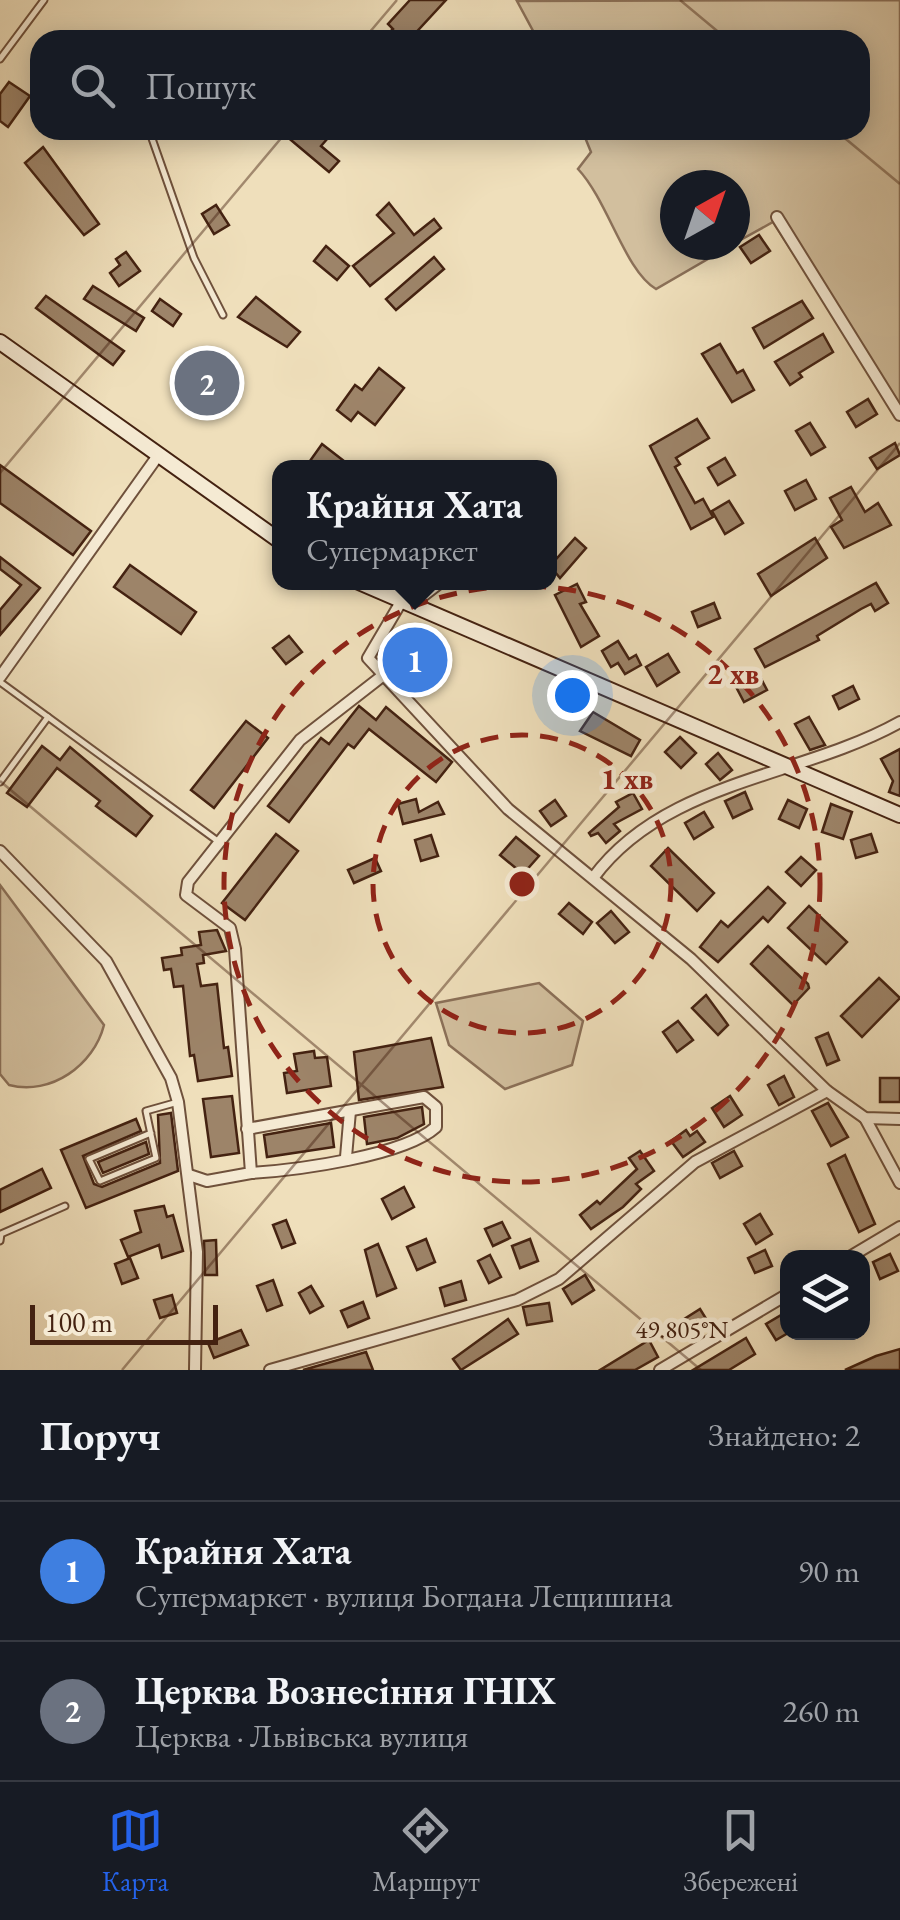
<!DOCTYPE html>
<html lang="uk">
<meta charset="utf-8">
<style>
body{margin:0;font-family:"EB Garamond",serif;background:#20242c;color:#f1f3f6}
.controls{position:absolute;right:30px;bottom:30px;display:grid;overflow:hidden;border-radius:20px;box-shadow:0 5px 25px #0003}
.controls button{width:90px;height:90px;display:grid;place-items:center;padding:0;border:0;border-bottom:2px solid #363941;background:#171b24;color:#f1f3f6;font:50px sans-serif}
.compass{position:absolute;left:660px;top:170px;width:90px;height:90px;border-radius:50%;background:#171b24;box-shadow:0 5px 25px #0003;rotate:40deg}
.scale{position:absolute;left:30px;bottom:25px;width:188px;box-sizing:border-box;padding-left:10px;border:5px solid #421;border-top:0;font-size:28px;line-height:35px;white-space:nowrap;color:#421;-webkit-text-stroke:8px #f5ead3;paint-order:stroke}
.you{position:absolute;left:572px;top:695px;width:35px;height:35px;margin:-25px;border:8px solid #fff;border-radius:50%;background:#1a73e8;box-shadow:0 0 0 15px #1a73e833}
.badge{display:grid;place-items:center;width:65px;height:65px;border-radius:50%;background:#2563eb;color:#fff;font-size:32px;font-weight:700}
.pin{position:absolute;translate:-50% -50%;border:5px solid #fff;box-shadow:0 2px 10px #0006}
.popup{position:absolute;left:272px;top:460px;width:285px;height:130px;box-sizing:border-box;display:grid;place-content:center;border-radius:20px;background:#171b24;filter:drop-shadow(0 2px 8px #0005);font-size:32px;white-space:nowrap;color:#9ea1a6}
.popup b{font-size:38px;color:#f1f3f6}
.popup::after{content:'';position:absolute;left:50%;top:100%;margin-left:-20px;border:20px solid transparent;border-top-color:#171b24}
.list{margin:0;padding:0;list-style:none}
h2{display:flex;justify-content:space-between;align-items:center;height:130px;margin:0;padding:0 40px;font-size:42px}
h2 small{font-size:32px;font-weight:400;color:#9ea1a6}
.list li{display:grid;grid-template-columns:65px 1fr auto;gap:30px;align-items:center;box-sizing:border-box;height:140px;padding:0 40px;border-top:2px solid #363941}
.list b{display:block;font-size:38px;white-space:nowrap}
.list p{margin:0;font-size:32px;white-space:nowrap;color:#9ea1a6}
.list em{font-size:32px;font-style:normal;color:#9ea1a6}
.icon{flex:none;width:55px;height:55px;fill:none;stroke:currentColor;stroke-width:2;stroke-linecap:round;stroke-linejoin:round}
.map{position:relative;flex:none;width:900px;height:1370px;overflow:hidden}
.search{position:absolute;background:#171b24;box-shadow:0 5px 25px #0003;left:30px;right:30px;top:30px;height:110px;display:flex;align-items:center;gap:25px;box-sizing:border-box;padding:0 35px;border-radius:30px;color:#9ea1a6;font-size:38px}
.sheet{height:410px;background:#171b24}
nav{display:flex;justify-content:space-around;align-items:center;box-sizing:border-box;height:140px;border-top:2px solid #363941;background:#171b24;font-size:28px;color:#9ea1a6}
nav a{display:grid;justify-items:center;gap:5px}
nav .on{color:#2563eb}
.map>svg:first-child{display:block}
</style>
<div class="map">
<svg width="900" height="1370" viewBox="0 0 900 1370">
<rect width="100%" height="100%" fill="#efdfbb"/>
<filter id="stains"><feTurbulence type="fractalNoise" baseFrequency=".002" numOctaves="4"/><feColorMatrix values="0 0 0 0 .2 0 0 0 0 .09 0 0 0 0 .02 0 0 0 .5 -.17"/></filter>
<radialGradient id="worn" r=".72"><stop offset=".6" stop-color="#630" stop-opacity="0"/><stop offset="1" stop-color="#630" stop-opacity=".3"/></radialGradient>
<g fill="#d2bf9e" stroke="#8b7058" stroke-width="2.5">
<path d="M 900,0 L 900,418 L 773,222 L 735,243 L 735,185 L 675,185 L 675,245 L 732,245 L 656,289 C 625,271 608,201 578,169 L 591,152 L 582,130 L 860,130 L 860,40 L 538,40 L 517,1 Z"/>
<path d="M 0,885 L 104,1025 C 94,1065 51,1096 9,1085 L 0,1074 Z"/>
<path d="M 539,983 L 583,1021 L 572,1065 L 505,1089 L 449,1045 L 436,1003 Z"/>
</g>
<g fill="#9d8469" stroke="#421" stroke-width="2.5">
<path d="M 410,0 L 446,0 L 409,40 L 382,40 L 393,29 L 388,24 Z"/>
<path d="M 9,82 L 30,96 L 8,127 L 0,121 L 0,94 Z"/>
<path d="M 279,130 L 335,130 L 321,146 L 339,161 L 329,172 Z"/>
<path d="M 43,147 L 99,224 L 84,235 L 25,163 Z"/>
<path d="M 389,203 L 414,235 L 434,219 L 441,228 L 370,286 L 353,266 L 394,233 L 377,215 Z"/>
<path d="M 216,205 L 229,225 L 214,234 L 202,214 Z"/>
<path d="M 759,235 L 770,251 L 751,263 L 740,247 Z"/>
<path d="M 326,246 L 349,266 L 337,280 L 314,261 Z"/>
<path d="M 126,252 L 140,271 L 119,286 L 110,273 L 120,265 L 116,259 Z"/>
<path d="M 434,257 L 444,269 L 396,310 L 386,299 Z"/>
<path d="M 93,286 L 144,318 L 136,331 L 84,299 Z"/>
<path d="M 46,296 L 124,351 L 113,365 L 36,308 Z"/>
<path d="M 256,297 L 300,332 L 287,347 L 238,317 Z"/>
<path d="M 160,299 L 181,314 L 173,326 L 152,311 Z"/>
<path d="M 802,301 L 813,318 L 764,348 L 753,328 Z"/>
<path d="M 823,334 L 833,352 L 799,373 L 802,377 L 790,385 L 775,362 Z"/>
<path d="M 720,344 L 737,373 L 743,370 L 754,390 L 732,402 L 702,354 Z"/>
<path d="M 214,354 L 234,370 L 201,412 L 181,396 Z"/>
<path d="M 379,368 L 404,388 L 375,425 L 358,412 L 351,421 L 337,410 L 355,385 L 362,390 Z"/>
<path d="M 868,399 L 877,414 L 856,427 L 847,412 Z"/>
<path d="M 697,419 L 709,438 L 676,458 L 680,464 L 675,467 L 695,503 L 703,499 L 713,517 L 691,529 L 650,446 Z"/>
<path d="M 810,423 L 825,447 L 811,455 L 796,431 Z"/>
<path d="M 895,443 L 900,455 L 877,469 L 870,458 Z"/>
<path d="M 322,444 L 353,468 L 305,468 Z"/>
<path d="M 725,458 L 735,475 L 718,485 L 708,468 Z"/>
<path d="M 0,465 L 91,531 L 73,555 L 0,503 Z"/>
<path d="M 806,480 L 816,499 L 795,510 L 785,491 Z"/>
<path d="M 851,487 L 865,512 L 878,503 L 891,525 L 844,548 L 831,527 L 842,520 L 830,498 Z"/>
<path d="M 729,501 L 743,523 L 725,534 L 712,511 Z"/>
<path d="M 575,538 L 586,548 L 560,578 L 550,566 Z"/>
<path d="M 815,538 L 827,558 L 771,596 L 758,574 Z"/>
<path d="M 0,557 L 40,588 L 0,635 L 0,610 L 21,585 L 0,569 Z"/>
<path d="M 130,565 L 196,612 L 181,634 L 114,587 Z"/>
<path d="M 876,583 L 888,603 L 875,611 L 871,604 L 861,609 L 817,636 L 819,640 L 765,667 L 755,649 Z"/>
<path d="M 577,584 L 586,602 L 580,604 L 599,636 L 581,647 L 555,595 Z"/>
<path d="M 714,603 L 720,618 L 698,627 L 692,612 Z"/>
<path d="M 289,636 L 302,652 L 286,664 L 273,648 Z"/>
<path d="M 398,639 L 433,655 L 415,683 L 387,658 Z"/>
<path d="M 618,641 L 629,659 L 636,655 L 641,665 L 625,674 L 618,663 L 611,667 L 602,651 Z"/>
<path d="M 668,654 L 679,672 L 657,686 L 646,667 Z"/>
<path d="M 757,671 L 767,690 L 744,702 L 734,683 Z"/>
<path d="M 853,686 L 859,699 L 839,709 L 833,696 Z"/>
<path d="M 359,706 L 376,720 L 386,707 L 452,762 L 436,782 L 369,729 L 354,748 L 348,744 L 289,822 L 268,806 L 321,738 L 329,744 Z"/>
<path d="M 593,712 L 640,740 L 631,756 L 580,731 Z"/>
<path d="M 809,717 L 825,745 L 810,750 L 795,724 Z"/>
<path d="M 246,721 L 268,738 L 214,808 L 191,790 Z"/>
<path d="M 680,737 L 696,753 L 681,768 L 665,752 Z"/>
<path d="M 42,746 L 60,760 L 70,747 L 152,816 L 136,836 L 96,806 L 100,801 L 57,768 L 27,807 L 7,793 Z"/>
<path d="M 900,749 L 900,796 L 889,792 L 893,781 L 881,759 Z"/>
<path d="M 718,753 L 732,770 L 720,780 L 706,764 Z"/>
<path d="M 745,792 L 752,809 L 733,818 L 725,801 Z"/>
<path d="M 633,793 L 642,809 L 614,824 L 620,831 L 606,843 L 598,833 L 591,836 L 589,833 L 619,807 L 616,802 Z"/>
<path d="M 416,799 L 419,812 L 438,802 L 444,814 L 403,824 L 398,804 Z"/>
<path d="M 555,800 L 566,816 L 551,826 L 540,811 Z"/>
<path d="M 788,800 L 807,809 L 799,828 L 779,819 Z"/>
<path d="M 831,804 L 852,812 L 843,839 L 822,832 Z"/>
<path d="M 704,812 L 713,827 L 694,839 L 685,823 Z"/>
<path d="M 276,834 L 298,851 L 245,920 L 222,903 Z"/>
<path d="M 871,834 L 877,852 L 856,858 L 851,840 Z"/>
<path d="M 431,835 L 438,856 L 421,861 L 415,840 Z"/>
<path d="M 516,837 L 539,856 L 523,874 L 500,855 Z"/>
<path d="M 668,848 L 714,893 L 697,911 L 651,866 Z"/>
<path d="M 801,857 L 816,870 L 801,886 L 786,872 Z"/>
<path d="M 375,858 L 381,871 L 354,883 L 348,870 Z"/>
<path d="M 768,887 L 785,903 L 768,922 L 763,917 L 718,962 L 700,947 L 721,921 L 728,927 Z"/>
<path d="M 569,903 L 592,922 L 583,934 L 559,914 Z"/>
<path d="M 809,906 L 847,942 L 826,964 L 788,928 Z"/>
<path d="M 611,911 L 629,932 L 615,943 L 597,923 Z"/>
<path d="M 217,930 L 226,951 L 203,955 L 204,963 L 197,964 L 201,986 L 217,984 L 224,1048 L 228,1047 L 232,1076 L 198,1081 L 194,1055 L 190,1056 L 183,986 L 174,987 L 171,969 L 164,970 L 162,958 L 182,955 L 181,948 L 201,945 L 199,932 Z"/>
<path d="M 768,946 L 808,984 L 809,988 L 793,1005 L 751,964 Z"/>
<path d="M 879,978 L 900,998 L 862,1037 L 841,1016 Z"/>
<path d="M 706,995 L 728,1025 L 718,1035 L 692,1008 Z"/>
<path d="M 678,1021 L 693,1040 L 677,1052 L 663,1032 Z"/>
<path d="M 828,1033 L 839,1060 L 827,1065 L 816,1038 Z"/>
<path d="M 431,1038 L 443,1087 L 359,1100 L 354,1052 Z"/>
<path d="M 314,1051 L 315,1058 L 327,1057 L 331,1086 L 287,1093 L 284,1073 L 297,1071 L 294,1054 Z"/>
<path d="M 784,1076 L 794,1097 L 779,1105 L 768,1085 Z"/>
<rect x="880" y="1078" width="20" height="24"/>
<path d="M 232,1096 L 239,1153 L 211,1157 L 203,1099 Z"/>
<path d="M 730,1096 L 742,1115 L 724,1127 L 712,1108 Z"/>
<path d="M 828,1103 L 848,1137 L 831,1146 L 812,1111 Z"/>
<path d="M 422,1107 L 424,1124 L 397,1138 L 367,1144 L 364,1117 Z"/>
<path d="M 171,1113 L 178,1171 L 86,1208 L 61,1150 L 136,1119 L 141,1131 L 83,1156 L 94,1184 L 102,1187 L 160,1163 L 158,1115 Z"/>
<path d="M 331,1123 L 334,1147 L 267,1157 L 264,1135 Z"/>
<path d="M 686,1130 L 690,1136 L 697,1131 L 705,1142 L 683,1157 L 671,1141 Z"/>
<path d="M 146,1142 L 149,1154 L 103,1173 L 98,1162 Z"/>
<path d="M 640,1151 L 654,1171 L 636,1184 L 641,1189 L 623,1207 L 591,1229 L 580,1215 L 597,1201 L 600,1204 L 637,1169 L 629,1158 Z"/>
<path d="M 734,1151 L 742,1166 L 720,1178 L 712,1163 Z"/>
<path d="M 845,1155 L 875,1224 L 859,1232 L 828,1164 Z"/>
<path d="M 42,1169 L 51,1188 L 0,1212 L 0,1190 Z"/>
<path d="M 404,1187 L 414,1207 L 392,1219 L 382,1199 Z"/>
<path d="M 164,1206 L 167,1217 L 173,1215 L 183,1251 L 162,1258 L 159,1245 L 128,1257 L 121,1240 L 141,1232 L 135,1211 Z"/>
<path d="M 760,1214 L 772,1234 L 756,1244 L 744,1224 Z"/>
<path d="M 286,1220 L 295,1243 L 282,1248 L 273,1225 Z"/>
<path d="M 502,1222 L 510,1238 L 493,1246 L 485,1229 Z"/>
<path d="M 426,1239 L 435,1262 L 417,1270 L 407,1247 Z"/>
<path d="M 530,1239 L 538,1261 L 520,1268 L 512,1246 Z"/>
<path d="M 216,1240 L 217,1275 L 205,1275 L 204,1241 Z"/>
<path d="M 378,1244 L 396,1288 L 377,1296 L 365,1250 Z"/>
<path d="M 765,1250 L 772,1266 L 755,1273 L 748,1258 Z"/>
<path d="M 890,1254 L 898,1271 L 880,1279 L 873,1262 Z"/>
<path d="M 490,1255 L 501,1277 L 489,1283 L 478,1261 Z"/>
<path d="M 130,1258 L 138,1278 L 122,1284 L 115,1264 Z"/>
<path d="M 585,1275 L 594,1290 L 572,1304 L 563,1289 Z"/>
<path d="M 273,1280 L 282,1305 L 267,1311 L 257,1286 Z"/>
<path d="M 461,1281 L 466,1300 L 445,1306 L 440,1288 Z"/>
<path d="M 311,1286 L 323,1306 L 310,1313 L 299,1293 Z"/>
<path d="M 172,1295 L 177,1313 L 160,1318 L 154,1300 Z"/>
<path d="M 363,1302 L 369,1318 L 348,1327 L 341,1311 Z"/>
<path d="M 549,1303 L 552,1321 L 527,1325 L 523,1307 Z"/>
<path d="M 700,1309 L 710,1325 L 688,1339 L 678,1323 Z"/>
<path d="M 788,1311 L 788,1333 L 776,1340 L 766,1324 Z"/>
<path d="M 508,1319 L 518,1334 L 461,1370 L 453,1359 Z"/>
<path d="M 241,1330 L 248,1345 L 214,1358 L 208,1343 Z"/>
<path d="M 746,1338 L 755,1354 L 729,1370 L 693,1370 Z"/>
<path d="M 649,1340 L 658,1357 L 635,1370 L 600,1370 Z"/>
<path d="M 900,1349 L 900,1370 L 845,1370 L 876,1356 Z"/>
<path d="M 366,1352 L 373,1370 L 303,1370 Z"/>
</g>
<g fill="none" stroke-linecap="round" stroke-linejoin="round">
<g stroke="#6f513c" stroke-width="9">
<g id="service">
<path d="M 0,59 L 44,0"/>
<path d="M 149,130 L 194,258 L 223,315"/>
<path d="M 419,602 L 445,582"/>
<path d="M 0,682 L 219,842"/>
<path d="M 0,782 L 48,717"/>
<path d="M 151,1133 L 89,1159 L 100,1181 L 156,1158 L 146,1111 L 178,1102"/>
<path d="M 0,1241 L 1,1234 L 65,1206"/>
</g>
</g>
<g stroke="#6f513c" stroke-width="14">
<g id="minor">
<path d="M 777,217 L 900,415"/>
<path d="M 401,602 L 368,658 L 508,809 L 691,959 L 827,1091 L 865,1118 L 900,1119"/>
<path d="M 0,677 L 157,457"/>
<path d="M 0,851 L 106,961 L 171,1078 L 178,1102 L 197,1252 L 195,1370"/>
<path d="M 593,878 C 665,780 800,778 900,722"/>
<path d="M 865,1118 L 900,1183"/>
<path d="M 247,1129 L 424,1097 L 436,1107 L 436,1127 C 404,1156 297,1170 251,1173"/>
<path d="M 346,1157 L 350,1111"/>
<path d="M 189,1175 L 207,1181 L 251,1173 L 235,949 L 230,928 L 186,895 L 188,882 L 300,740 L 381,677"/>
<path d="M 848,1258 L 900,1227"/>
<path d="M 270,1370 L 517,1300 L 559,1279 L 695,1162 L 827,1091"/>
<path d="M 660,1370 L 788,1294"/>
</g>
</g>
<g stroke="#421" stroke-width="18">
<g id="secondary">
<path d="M 0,342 L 280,541"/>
<path d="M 359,582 L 900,815"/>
</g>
</g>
<use href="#service" stroke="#f5ead3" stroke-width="5"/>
<use href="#minor" stroke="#f5ead3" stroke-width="10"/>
<use href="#secondary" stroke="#f5ead3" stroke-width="14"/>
</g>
<path fill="none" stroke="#421" stroke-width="2.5" stroke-opacity="0.45" d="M 680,0 L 728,40M 363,40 L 397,0M 835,130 L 900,184M 0,473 L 288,130M 0,781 L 701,1370M 122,1370 L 900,443"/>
<g fill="none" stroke="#8f2418" stroke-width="5" stroke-dasharray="18 12">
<circle cx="522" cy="884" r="149"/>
<circle cx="522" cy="884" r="298"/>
</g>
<g font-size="25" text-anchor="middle" fill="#421" stroke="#f5ead3" stroke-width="9" stroke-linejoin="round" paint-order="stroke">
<text x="682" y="1338">49.805°N</text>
</g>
<circle cx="522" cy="884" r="15" fill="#8f2418" stroke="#f5ead3" stroke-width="5"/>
<g font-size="30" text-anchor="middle" font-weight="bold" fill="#8f2418" stroke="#f5ead3" stroke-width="9" stroke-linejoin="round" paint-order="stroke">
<text x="733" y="684">2 хв</text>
<text x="627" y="789">1 хв</text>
</g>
<rect width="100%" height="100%" filter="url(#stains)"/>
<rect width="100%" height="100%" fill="url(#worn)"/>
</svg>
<div class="controls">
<button><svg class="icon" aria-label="layers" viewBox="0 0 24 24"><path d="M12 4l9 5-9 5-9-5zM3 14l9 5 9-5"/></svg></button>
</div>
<svg class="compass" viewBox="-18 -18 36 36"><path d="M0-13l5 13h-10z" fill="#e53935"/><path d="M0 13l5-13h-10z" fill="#9ea1a6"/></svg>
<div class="scale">100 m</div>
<div class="you"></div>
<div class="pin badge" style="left:415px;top:660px;background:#3f7fe0">1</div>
<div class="popup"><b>Крайня Хата</b>Супермаркет</div>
<div class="pin badge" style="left:207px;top:383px;background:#6b7280">2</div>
<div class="search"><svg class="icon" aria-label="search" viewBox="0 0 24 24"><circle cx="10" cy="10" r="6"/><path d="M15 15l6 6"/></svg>Пошук</div>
</div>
<section class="sheet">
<h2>Поруч<small>Знайдено: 2</small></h2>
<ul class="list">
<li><span class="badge" style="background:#3f7fe0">1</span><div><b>Крайня Хата</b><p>Супермаркет · вулиця Богдана Лещишина</p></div><em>90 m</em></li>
<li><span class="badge" style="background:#6b7280">2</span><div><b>Церква Вознесіння ГНІХ</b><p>Церква · Львівська вулиця</p></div><em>260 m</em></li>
</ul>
</section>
<nav>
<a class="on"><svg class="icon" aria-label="map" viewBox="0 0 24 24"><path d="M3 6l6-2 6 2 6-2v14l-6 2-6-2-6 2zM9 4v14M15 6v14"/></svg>Карта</a>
<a><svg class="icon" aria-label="directions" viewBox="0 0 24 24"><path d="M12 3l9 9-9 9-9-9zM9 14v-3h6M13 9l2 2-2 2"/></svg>Маршрут</a>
<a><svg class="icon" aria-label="saved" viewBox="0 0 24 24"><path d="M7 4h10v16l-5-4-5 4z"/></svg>Збережені</a>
</nav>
